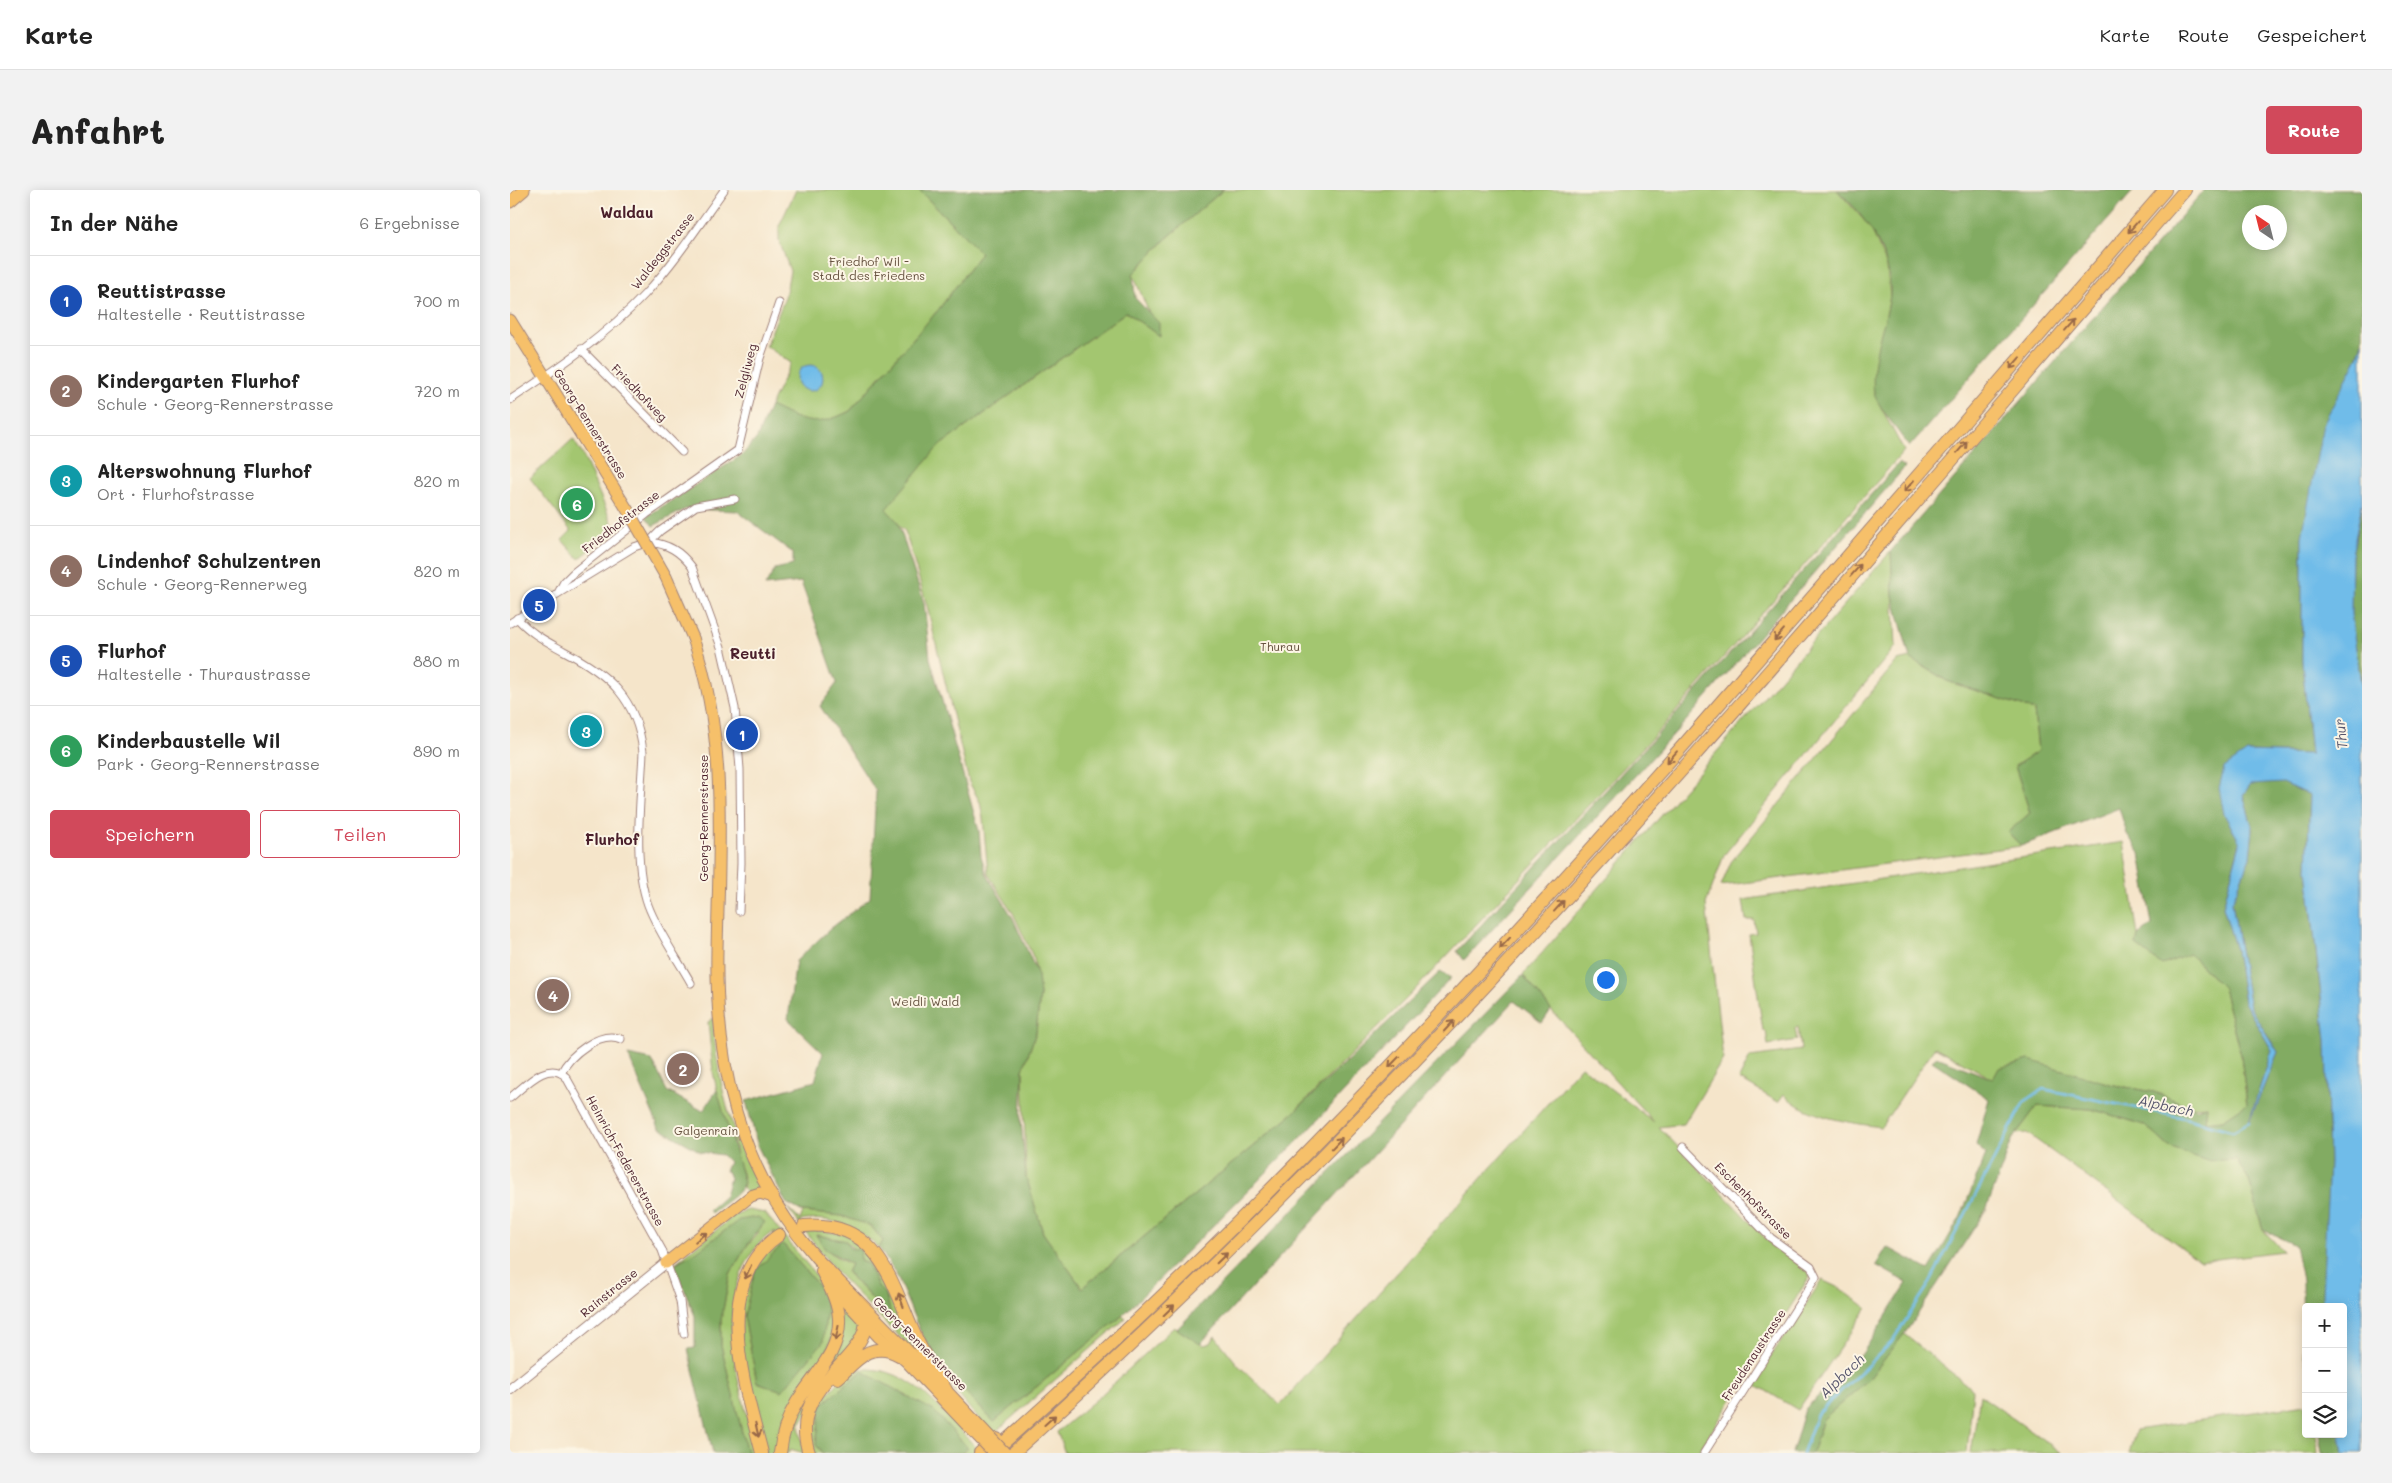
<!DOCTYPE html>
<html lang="de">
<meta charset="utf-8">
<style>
body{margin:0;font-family:Mali,sans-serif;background:#f2f2f2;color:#222}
.controls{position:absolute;right:15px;bottom:15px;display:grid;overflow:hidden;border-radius:5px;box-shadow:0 2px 12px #0003}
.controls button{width:45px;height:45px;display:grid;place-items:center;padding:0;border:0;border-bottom:1px solid #e0e0e0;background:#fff;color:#222;font:25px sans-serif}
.compass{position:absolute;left:1732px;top:15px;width:45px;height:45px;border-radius:50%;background:#fff;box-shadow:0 2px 12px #0003;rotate:325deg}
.you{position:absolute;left:1095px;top:789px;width:18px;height:18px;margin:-12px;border:4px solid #fff;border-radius:50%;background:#1a73e8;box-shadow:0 0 0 8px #1a73e833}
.badge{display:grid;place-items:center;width:32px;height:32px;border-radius:50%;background:#d1495b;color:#fff;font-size:16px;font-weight:700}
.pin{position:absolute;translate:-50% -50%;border:2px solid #fff;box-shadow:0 1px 5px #0006}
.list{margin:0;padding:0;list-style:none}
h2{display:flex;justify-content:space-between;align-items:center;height:65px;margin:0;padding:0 20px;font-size:21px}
h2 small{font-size:16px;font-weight:400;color:#767676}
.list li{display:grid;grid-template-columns:32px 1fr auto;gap:15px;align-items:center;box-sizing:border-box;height:90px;padding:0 20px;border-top:1px solid #e0e0e0}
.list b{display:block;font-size:19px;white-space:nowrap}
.list p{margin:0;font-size:16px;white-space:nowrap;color:#767676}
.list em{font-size:16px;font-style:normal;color:#767676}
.actions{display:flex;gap:10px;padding:15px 20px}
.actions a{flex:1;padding:11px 0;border:1px solid #d1495b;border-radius:5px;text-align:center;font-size:18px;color:#d1495b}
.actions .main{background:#d1495b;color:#fff}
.icon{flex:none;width:28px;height:28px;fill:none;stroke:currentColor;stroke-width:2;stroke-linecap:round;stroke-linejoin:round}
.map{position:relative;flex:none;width:1852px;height:1263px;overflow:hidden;border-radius:5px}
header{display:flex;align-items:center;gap:30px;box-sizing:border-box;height:70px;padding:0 25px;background:#fff;border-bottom:1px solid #e0e0e0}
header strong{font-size:24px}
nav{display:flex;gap:28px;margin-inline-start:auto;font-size:18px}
.intro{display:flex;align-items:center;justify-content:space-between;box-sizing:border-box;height:120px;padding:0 30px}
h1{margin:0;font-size:35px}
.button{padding:12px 22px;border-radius:5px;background:#d1495b;color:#fff;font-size:18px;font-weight:700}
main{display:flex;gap:30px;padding:0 30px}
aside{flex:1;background:#fff;border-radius:5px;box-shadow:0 2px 12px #0003}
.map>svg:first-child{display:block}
</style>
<header>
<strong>Karte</strong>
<nav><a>Karte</a><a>Route</a><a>Gespeichert</a></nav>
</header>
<div class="intro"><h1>Anfahrt</h1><a class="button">Route</a></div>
<main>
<aside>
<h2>In der Nähe<small>6 Ergebnisse</small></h2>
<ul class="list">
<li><span class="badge" style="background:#1a4fb4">1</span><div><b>Reuttistrasse</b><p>Haltestelle · Reuttistrasse</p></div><em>700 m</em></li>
<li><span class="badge" style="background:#8d6e63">2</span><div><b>Kindergarten Flurhof</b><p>Schule · Georg-Rennerstrasse</p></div><em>720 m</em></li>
<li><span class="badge" style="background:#0f9aa8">3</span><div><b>Alterswohnung Flurhof</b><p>Ort · Flurhofstrasse</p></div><em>820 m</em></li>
<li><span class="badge" style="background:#8d6e63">4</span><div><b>Lindenhof Schulzentren</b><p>Schule · Georg-Rennerweg</p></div><em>820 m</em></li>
<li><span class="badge" style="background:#1a4fb4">5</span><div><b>Flurhof</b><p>Haltestelle · Thuraustrasse</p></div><em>880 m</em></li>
<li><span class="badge" style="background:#2e9e5b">6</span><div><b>Kinderbaustelle Wil</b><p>Park · Georg-Rennerstrasse</p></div><em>890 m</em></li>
</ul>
<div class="actions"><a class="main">Speichern</a><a>Teilen</a></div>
</aside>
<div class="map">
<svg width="1852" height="1263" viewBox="0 0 1852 1263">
<rect width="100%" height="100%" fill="#fcf5e5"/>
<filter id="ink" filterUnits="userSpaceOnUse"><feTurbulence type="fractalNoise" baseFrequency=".02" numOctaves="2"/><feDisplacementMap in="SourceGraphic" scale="10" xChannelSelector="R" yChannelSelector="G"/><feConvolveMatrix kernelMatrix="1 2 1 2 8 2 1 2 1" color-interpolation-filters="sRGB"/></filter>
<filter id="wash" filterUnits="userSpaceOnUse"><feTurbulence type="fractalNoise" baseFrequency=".0096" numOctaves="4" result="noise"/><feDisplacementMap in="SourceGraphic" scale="20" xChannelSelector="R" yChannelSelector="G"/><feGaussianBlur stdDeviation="1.12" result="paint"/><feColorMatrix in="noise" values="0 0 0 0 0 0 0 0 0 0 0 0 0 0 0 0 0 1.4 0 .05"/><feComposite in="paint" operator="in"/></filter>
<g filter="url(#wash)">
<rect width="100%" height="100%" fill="#f5e5ca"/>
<g fill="#a3c66f" stroke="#76724d" fill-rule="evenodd">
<path d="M 286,0 L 409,0 L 471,63 L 429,119 L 340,221 C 303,240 295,233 260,216 L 281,173 L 256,156 L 275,107 L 280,81 L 269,50 L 269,36 Z"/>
<path d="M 713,0 L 1327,0 L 1361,38 L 1377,76 L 1380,107 L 1365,175 L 1364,204 L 1394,261 L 1155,534 L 899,806 L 782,924 L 572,1098 L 533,1043 L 516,986 L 513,880 L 526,842 L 530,805 L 524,769 L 503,723 L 478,684 L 473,628 L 470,612 L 459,592 L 417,416 L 395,341 L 372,320 L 429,256 L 616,122 L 648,145 L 623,84 L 656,49 Z"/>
<path d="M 63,249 L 73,265 L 105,340 L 69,369 L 52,350 L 61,341 L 20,288 Z"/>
<path d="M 1381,361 L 1386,456 L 1214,665 L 1196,714 L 1213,869 L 1174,934 L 1149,937 L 1257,1050 L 1297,1079 L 1300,1086 L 1188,1263 L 555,1263 L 547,1242 L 588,1208 L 664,1137 L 694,1155 L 701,1153 L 705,1146 L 728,1175 L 770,1215 L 1071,876 L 1144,932 L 1041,820 L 1013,785 Z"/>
<path d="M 1400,468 L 1437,491 L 1524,520 L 1528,561 L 1505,576 L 1520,623 L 1498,642 L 1511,656 L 1211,696 L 1221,672 L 1387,471 Z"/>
<path d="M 1614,652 L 1628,746 L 1626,755 L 1680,764 L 1713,798 L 1731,866 L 1737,915 L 1713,930 L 1695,932 L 1697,916 L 1682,917 L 1644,902 L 1604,895 L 1483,889 L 1425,857 L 1371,937 C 1342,933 1294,927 1274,904 L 1268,912 L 1229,889 L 1240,867 L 1291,860 L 1288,837 L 1285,838 L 1287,850 L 1258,855 L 1256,841 L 1253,841 L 1239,744 L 1246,743 L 1244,730 L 1236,730 L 1233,710 Z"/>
<path d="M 203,828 C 206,887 221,946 250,998 L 237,1004 L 233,998 C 237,985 224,972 226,959 L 211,919 L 203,882 L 198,832 Z"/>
<path d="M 1527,916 L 1581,919 L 1635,935 L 1659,957 L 1696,970 L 1726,968 L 1739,990 L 1753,1040 L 1773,1061 L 1690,1071 L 1517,943 L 1506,944 Z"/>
<path d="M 276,1016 L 290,1030 L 293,1022 L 332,1026 L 361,1036 L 373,1051 L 369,1058 C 346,1037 321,1025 290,1031 L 295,1039 L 336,1044 L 366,1068 L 416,1174 L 327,1083 ZM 307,1045 L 336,1051 L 350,1066 L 350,1071 L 358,1074 L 368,1097 L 376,1105 L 381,1125 L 376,1123 L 337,1083 L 341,1074 C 326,1069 314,1059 307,1045 Z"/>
<path d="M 238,1020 L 255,1023 L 260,1029 L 305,1084 L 316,1101 L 324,1129 L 323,1142 L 319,1156 L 265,1263 L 256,1263 L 231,1160 L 232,1106 L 265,1041 C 253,1047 243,1060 237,1072 C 204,1131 232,1202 247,1263 L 237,1263 L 211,1155 L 211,1130 L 220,1084 L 236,1057 L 250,1042 L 186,1062 L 164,1074 L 226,1024 ZM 273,1054 L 311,1099 L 285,1184 L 272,1200 L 247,1192 L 234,1126 Z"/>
<path d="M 1312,1090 L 1331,1099 L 1357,1118 L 1288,1220 L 1243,1193 Z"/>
<path d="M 334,1116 L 353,1138 L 289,1235 L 294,1263 L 280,1259 L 280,1263 L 274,1263 L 282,1230 L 303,1195 Z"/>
<path d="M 612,1126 L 616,1128 L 483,1244 C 454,1215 430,1183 412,1146 L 445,1191 L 484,1232 Z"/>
<path d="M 1394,1144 L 1463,1200 L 1457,1263 L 1302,1263 L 1313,1229 L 1359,1189 Z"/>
<path d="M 350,1179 C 403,1176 433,1224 467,1258 L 461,1263 L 452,1263 L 458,1258 L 442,1242 L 352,1181 L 311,1215 L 306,1255 L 313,1263 L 304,1263 C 294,1232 303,1218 324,1197 C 332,1189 338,1183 350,1179 Z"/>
<path d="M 1470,1205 L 1552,1263 L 1461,1263 Z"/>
<path d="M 1796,1214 L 1796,1244 L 1806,1244 L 1808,1263 L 1619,1263 L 1626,1240 Z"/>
</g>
<g fill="#82ab62" stroke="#666546" fill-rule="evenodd">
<path d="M 409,0 L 713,0 L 656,49 L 623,84 L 625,108 L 649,133 L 649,146 L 616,122 L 429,256 L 376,319 L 388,332 L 414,413 L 420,468 L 469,641 L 471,666 L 477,685 L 503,728 L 528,785 L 530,805 L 526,842 L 513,880 L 511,930 L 516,986 L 533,1043 L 572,1098 L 782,924 L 930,782 L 941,788 L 786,953 L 612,1126 L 484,1232 L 445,1191 L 412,1146 L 386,1084 L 369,1058 L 373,1051 L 361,1036 L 332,1026 L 293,1022 L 276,1013 L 248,957 L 236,911 L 305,891 L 313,863 L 278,829 L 286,771 L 320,739 L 360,708 L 366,601 L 310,516 L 327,493 L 291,392 L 255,396 L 265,379 L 283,375 L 283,363 L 227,321 L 176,319 L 143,336 L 136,327 L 232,265 L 247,248 L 260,216 C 294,232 304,239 340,221 L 429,119 L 471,63 Z"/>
<path d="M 1327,0 L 1624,0 L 1399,257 C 1392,246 1365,212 1364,203 C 1361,182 1367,158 1372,139 C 1375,128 1379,116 1380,105 C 1382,63 1356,27 1327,0 Z"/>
<path d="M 1694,0 L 1852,0 L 1852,152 L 1792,347 L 1792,471 L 1801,564 L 1737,562 L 1714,624 L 1730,652 L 1713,717 L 1726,760 L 1734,812 L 1762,860 L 1741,926 L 1768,862 L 1740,818 L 1722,712 L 1740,667 L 1743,639 L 1733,605 L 1740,595 L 1769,591 L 1800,605 L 1797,680 L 1816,850 L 1819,973 L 1813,1117 L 1796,1117 L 1796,1174 L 1793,1161 L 1792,1090 L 1785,1055 L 1753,1040 L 1739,990 L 1726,969 L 1697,971 L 1659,957 L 1635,935 L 1581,919 L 1527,916 L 1503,948 L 1476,1020 L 1398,1139 L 1359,1189 L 1313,1229 L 1302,1263 L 1282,1263 L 1295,1219 L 1352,1164 L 1397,1093 L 1366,1075 L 1377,1057 L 1419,1080 L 1450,1028 L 1476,964 L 1466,955 L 1479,909 L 1422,871 L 1427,867 L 1483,889 L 1489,878 L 1519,870 L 1604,895 L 1644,902 L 1686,919 L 1697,916 L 1695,932 L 1713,930 L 1737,914 L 1731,866 L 1713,798 L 1680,764 L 1652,775 L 1626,755 L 1628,746 L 1642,735 L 1630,663 L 1617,644 L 1609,618 L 1511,656 L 1498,642 L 1520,623 L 1505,576 L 1528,561 L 1524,520 L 1437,491 L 1400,468 L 1383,406 L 1381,361 ZM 1740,22 L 1770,22 L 1770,52 L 1740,52 Z"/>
<path d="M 1389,273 L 1395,277 L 1176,531 L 954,770 L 947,761 L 1159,532 Z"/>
<path d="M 1852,314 L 1852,501 L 1841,424 L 1842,365 Z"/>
<path d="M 1013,785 L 1041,820 L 1032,833 L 1004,811 L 690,1154 L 667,1139 Z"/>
<path d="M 118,865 L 142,870 L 157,901 L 193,921 L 207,900 L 234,992 C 230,1005 212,1014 201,1023 L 199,1020 L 215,1006 L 220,988 L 217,981 L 215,981 L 219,972 L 212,965 L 191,962 L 149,938 Z"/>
<path d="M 248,1027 L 255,1032 L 236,1057 L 220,1084 L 211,1130 L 211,1155 L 237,1263 L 203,1263 L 178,1159 L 185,1158 L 185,1126 L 164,1074 L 186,1062 L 229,1030 Z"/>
<path d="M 306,1045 L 336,1051 L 340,1058 L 351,1060 L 350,1071 L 358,1074 L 368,1097 L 376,1105 L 381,1125 L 376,1123 L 337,1082 L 341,1074 L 315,1059 Z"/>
<path d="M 273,1054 L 311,1099 L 317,1117 L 313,1152 L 272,1201 L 247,1192 L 234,1126 L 245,1081 Z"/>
<path d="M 352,1181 L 424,1221 L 458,1258 L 452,1263 L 313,1263 L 306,1255 L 311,1215 Z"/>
<path d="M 1809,1244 L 1830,1244 L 1833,1263 L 1812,1263 Z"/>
</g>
<g fill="#6fbce9" stroke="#5c6e8a">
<path d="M 1852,152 L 1852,314 L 1842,365 L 1841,424 L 1852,501 L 1852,1263 L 1833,1263 L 1830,1244 L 1833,1244 L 1833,1117 L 1813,1117 L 1812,1105 L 1819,973 L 1816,850 L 1797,680 L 1800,605 L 1773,593 L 1740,595 L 1733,605 L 1743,639 L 1740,667 L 1722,712 L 1740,818 L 1768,862 L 1738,934 L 1762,860 L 1734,812 L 1726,760 L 1713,717 L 1730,653 L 1714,624 L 1709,598 L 1714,578 L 1737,562 L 1801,564 L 1792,471 L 1792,347 L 1813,234 L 1848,167 Z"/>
<circle cx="300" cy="188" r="13"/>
</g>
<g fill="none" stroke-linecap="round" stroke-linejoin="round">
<path stroke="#6fbce9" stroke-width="2.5" d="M 1293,1263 L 1307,1224 L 1381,1153 L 1418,1096 L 1514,912 L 1533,899 L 1675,928 L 1723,941 L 1739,932"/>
</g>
</g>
<g filter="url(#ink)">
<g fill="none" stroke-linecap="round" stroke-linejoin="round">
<g stroke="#a0827a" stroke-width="9">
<g id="minor">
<path d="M 71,159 L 172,262"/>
<path d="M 0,210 C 47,179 97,145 135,104 C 165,72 189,35 214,0"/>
<path d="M 139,352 C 158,354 170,361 182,377 L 211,457 L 225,518 L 230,579 L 231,673 L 229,721"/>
<path d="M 48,403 L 54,392 L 63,383 L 137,324 L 228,260 L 250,168 L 269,113"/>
<path d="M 7,428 C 21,444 36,451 54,461 C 100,485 127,509 133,562 C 131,609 122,671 138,715 C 148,742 167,768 181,793"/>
<path d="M 0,433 L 124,357 L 139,352 L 150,341 L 186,316 L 225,309"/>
<path d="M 51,883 C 60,865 90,840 111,849"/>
<path d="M 0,908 C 15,896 38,869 56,887 L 152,1060 L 170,1111 L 174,1144"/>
<path d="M 1173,957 L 1261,1048 L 1301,1077 L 1306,1087 L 1194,1263"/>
</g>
</g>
<g stroke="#a0827a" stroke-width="11">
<path id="tertiary" d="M 0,1199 L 156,1073"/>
</g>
<g stroke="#a0827a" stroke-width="13">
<g id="primary">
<path d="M 0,12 L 14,0"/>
<path d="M 0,130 L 120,324"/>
<path d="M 156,387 L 183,448"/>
</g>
</g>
<g stroke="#a0827a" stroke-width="13">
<g id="trunk">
<path d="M 183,448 C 218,550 209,654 207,760 C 205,873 228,978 304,1065 C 310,1073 318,1079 325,1087 C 371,1134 418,1180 462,1228"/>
<path d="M 156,1073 L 241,1006 L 250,1003 L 263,1007"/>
<path d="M 322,1092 L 334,1109 L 369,1147 L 397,1172 L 456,1234"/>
</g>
</g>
<g stroke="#a0827a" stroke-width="14">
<g id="motorway">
<path d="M 294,1036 C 368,1030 380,1089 404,1143 C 412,1163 425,1182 436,1200"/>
<path d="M 328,1188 C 347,1170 361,1150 389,1165"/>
<path d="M 252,1263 C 235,1196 199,1093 269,1045"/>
<path d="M 270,1263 C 272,1245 277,1228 287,1212 C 303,1186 331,1162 329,1128 C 328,1111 319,1096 312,1081"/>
<path d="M 299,1263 C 274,1190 371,1169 354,1118"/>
<path d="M 470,1263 L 487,1249"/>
<path d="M 482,1263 C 731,1043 958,799 1178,550 C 1338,368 1496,183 1655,0"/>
<path d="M 503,1263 C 932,879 1299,434 1675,0"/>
</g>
</g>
<use href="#minor" stroke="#fff" stroke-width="7"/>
<use href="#tertiary" stroke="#fff" stroke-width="9"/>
<use href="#primary" stroke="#f6c06b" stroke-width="11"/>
<use href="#trunk" stroke="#f6c06b" stroke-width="11"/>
<use href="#motorway" stroke="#f6c06b" stroke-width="12"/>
<g stroke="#a0827a" stroke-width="13" stroke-linecap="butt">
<path id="primary-bridge" d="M 120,324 L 156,387"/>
</g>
<g stroke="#a0827a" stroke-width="13" stroke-linecap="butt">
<g id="trunk-bridge">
<path d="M 462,1228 L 495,1263"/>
<path d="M 456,1234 L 484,1263"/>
</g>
</g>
<use href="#primary-bridge" stroke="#f6c06b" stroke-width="11"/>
<use href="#trunk-bridge" stroke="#f6c06b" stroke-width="11"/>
</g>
<defs><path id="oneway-shaft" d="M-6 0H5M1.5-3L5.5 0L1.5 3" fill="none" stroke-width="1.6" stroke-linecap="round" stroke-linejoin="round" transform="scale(1.25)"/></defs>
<g stroke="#976748">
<use href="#oneway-shaft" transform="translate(1623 37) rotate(131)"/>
<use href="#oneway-shaft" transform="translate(1559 135) rotate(-49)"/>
<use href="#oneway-shaft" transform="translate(1505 173) rotate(131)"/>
<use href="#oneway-shaft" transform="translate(1452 257) rotate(-49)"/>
<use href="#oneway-shaft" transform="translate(1399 296) rotate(131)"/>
<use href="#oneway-shaft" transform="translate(1346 380) rotate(-49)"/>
<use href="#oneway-shaft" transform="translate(1269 445) rotate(131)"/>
<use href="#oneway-shaft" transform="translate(1162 567) rotate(131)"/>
<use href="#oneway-shaft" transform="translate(1049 716) rotate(-48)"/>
<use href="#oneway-shaft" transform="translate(995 753) rotate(133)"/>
<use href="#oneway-shaft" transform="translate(939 836) rotate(-47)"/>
<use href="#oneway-shaft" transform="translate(884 872) rotate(134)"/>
<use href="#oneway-shaft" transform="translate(827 953) rotate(-46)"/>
<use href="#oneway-shaft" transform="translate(191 1047) rotate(-39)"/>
<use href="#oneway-shaft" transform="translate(712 1068) rotate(-44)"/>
<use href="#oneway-shaft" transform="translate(238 1082) rotate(114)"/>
<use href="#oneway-shaft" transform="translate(391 1110) rotate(-110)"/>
<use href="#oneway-shaft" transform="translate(659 1120) rotate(-44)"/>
<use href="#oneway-shaft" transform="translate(327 1143) rotate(102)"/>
<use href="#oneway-shaft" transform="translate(540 1230) rotate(-42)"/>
<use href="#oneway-shaft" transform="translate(247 1240) rotate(77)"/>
</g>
</g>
<g text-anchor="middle" stroke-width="4" stroke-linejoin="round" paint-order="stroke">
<g font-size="12" fill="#4a1f2b" stroke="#fcf5e5">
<text transform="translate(153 61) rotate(-52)" y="4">Waldeggstrasse</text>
<text transform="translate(236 181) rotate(-75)" y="4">Zelgliweg</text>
<text transform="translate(129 203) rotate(46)" y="4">Friedhofweg</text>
<text transform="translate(80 234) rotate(58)" y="4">Georg-Rennerstrasse</text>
<text transform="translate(111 332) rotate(-38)" y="4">Friedhofstrasse</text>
<text transform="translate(194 628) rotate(-90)" y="4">Georg-Rennerstrasse</text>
<text transform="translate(115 971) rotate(61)" y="4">Heinrich-Federerstrasse</text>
<text transform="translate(1243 1011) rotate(45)" y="4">Eschenhofstrasse</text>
<text transform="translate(99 1103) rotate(-39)" y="4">Rainstrasse</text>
<text transform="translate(410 1154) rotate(45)" y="4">Georg-Rennerstrasse</text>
<text transform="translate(1244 1165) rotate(-57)" y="4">Freudenaustrasse</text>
</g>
<g font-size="12" fill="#65513f" stroke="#fcf5e5">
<text x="359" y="76">Friedhof Wil -<tspan x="359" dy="14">Stadt des Friedens</tspan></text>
<text x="770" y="461">Thurau</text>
<text x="415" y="816">Weidli Wald</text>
<text x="196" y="945">Galgenrain</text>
</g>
<g font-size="14" font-style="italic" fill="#57566e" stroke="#fcf5e5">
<text transform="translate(1831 544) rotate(-96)" y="5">Thur</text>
<text transform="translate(1656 916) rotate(12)" y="5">Alpbach</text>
<text transform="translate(1332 1186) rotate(-44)" y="5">Alpbach</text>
</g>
<g font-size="15" font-weight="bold" fill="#4a1f2b" stroke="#fcf5e5">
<text x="117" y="28">Waldau</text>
<text x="243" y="469">Reutti</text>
<text x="102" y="655">Flurhof</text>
</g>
</g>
</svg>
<div class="controls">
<button>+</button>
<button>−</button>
<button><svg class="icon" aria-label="layers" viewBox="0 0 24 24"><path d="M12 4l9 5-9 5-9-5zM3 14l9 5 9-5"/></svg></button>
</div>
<svg class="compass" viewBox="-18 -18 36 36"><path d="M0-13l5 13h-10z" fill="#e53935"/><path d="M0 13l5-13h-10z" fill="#767676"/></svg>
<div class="you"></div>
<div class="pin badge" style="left:232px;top:544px;background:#1a4fb4">1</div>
<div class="pin badge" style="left:173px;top:879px;background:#8d6e63">2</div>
<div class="pin badge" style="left:76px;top:541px;background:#0f9aa8">3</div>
<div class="pin badge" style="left:43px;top:805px;background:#8d6e63">4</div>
<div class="pin badge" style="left:29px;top:415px;background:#1a4fb4">5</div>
<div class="pin badge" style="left:67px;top:314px;background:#2e9e5b">6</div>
</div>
</main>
